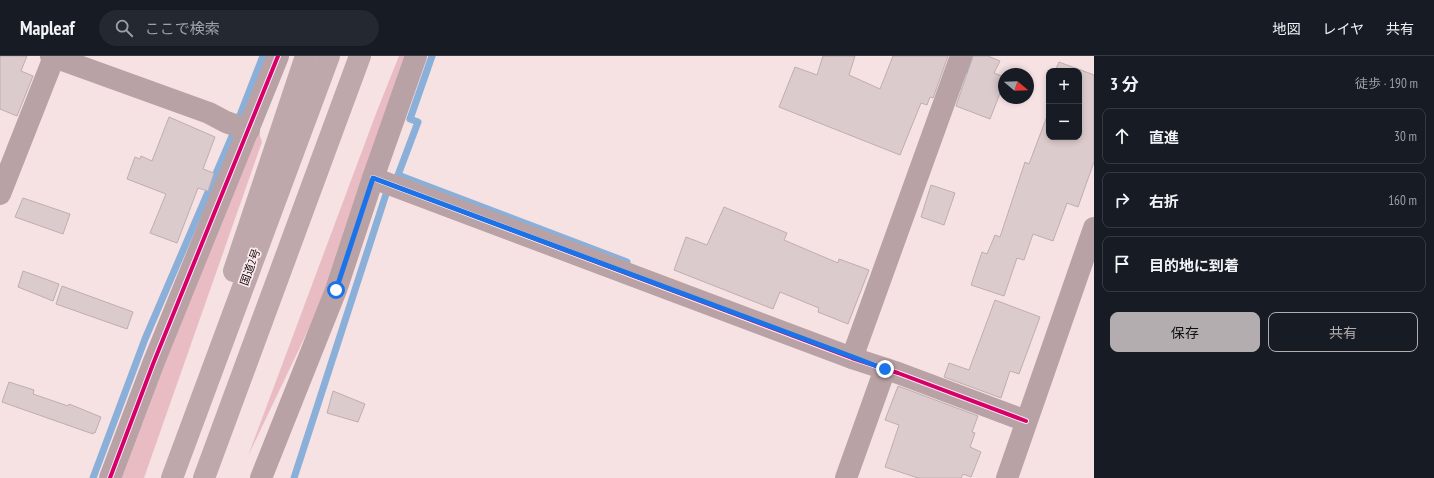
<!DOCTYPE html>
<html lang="ja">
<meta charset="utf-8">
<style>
body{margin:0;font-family:"PT Sans Narrow","Noto Sans JP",sans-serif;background:#242831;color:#f1f3f6}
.controls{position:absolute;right:12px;top:12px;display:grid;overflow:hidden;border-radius:8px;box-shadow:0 2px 6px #0003}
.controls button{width:36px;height:36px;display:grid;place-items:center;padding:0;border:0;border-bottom:1px solid #363941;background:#171b24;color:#f1f3f6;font:20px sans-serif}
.compass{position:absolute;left:998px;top:12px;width:36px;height:36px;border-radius:50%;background:#171b24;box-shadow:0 2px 6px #0003;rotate:109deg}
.stop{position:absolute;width:12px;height:12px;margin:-9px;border:3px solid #1a73e8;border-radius:50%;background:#fff}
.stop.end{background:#1a73e8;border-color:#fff;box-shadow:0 1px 4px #0008}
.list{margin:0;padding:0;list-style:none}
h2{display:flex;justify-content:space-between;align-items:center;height:52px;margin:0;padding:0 16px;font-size:17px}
h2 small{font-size:13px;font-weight:400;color:#9ea1a6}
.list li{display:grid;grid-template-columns:26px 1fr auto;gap:12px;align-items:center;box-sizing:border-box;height:56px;margin:0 8px 8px;padding:0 8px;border:1px solid #363941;border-radius:8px}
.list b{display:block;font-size:15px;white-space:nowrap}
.list em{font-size:13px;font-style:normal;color:#9ea1a6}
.actions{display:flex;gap:8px;padding:12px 16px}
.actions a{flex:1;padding:9px 0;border:1px solid #b3adaf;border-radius:8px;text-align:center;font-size:14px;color:#b3adaf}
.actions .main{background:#b3adaf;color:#111}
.icon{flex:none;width:22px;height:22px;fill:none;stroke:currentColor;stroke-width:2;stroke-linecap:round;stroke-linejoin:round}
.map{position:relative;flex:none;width:1094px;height:422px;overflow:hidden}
header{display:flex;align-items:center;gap:24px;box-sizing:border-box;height:56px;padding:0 20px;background:#171b24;border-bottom:1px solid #363941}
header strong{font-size:19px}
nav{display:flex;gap:22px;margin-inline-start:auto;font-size:14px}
.search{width:280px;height:36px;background:#242831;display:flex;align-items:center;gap:10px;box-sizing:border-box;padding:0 14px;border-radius:22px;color:#9ea1a6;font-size:15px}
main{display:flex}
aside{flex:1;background:#171b24}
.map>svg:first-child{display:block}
</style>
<header>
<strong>Mapleaf</strong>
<div class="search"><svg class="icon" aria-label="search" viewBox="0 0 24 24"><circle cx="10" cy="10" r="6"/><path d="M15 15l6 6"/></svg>ここで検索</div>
<nav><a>地図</a><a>レイヤ</a><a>共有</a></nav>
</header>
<main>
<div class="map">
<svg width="1094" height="422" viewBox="0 0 1094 422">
<rect width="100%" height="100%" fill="#f6e1e3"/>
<g fill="#e9bcc3">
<path d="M 399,0 L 408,0 L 322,245 L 248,400 L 377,55 Z"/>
<path d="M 259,76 L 262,86 L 144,422 L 120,422 L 173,279 Z"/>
</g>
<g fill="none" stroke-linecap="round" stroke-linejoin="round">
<g stroke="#8ab0d9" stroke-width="7">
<path d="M 432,0 L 410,63 L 418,66 L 398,119 L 627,206"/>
<path d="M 967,14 L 973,0"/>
<path d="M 93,422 L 145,283 L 230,85 L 263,0"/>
<path d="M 294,422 L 387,135"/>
</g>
</g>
<g fill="#dccbcd" stroke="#beaeb0">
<path d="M 0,0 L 27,0 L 21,15 L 33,20 L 17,60 L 0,53 Z"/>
<path d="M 823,0 L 855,0 L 849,19 L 880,33 L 893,0 L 948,0 L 933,42 L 930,41 L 927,49 L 921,47 L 900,99 L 779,51 L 795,11 L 817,19 Z"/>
<path d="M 973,0 L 988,0 L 1000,5 L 994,17 L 1004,21 L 1004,27 L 990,63 L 956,50 Z"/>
<path d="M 1059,6 L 1094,19 L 1094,106 L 1078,151 L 1067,147 L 1053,185 L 1033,178 L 1024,204 L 1017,202 L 1004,240 L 971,229 L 982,196 L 987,198 L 995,179 L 1000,181 L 1025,106 L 1029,108 L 1049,55 L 1049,81 L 1079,81 L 1079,15 L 1055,15 Z"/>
<path d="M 169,61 L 215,81 L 203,113 L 214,117 L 208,135 L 198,132 L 177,187 L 150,177 L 166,138 L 127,123 L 135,101 L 140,103 L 141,100 L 152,105 Z"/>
<path d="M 931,129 L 955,137 L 944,169 L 921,161 Z"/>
<path d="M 23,142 L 70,158 L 63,178 L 15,161 Z"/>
<path d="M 724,151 L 787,177 L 784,184 L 838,207 L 839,203 L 869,214 L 848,268 L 818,256 L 819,252 L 780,236 L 773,253 L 674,214 L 686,181 L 707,189 Z"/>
<path d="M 23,215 L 59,228 L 53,245 L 18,231 Z"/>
<path d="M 62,230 L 133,256 L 127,273 L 56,248 Z"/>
<path d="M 995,244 L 1040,261 L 1019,318 L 1010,315 L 1001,342 L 944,321 L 949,307 L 969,314 Z"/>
<path d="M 9,326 L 34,334 L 33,338 L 68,350 L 69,348 L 101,361 L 95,377 L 94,376 L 93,378 L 2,346 Z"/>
<path d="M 898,330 L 978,360 L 972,376 L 975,377 L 970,391 L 981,396 L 971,421 L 963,418 L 961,422 L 918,422 L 885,411 L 899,369 L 885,364 Z"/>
<path d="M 333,335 L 365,348 L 358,366 L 327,357 Z"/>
</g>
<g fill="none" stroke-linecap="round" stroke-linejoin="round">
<g stroke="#b8a2a6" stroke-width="22">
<path d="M 51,0 L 209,57 L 226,66 L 249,74"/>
<path d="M 373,122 L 852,302 L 898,317 L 1026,365"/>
<path d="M 0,138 L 54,1"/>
<path d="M 852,302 L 961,0"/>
<path d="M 110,422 L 153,308 L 278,0"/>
<path d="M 261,422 L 336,234 L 373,122 L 416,0"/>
<path d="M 846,422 L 885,313"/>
<path d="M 1007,422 L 1094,172"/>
</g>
<g stroke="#bea8ac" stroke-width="22">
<path d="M 234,215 L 306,0"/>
<path d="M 172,422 L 329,0"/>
<path d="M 204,422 L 360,0"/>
</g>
<g stroke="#fcecee" stroke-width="6">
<g id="cycleway">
<path d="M 373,122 L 852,302 L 898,317 L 1026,365"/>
<path d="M 110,422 L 153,308 L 278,0"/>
</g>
</g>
<use href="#cycleway" stroke="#d6006c" stroke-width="4"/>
</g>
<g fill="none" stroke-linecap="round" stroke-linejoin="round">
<path stroke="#1a73e8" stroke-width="5" d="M 336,234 L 373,122 L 885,313"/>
</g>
<g text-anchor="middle" stroke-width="3.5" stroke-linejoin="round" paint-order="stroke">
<g font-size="11" fill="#1a0d0f" stroke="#fcecee">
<text transform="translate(250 211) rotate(-70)" y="4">国道2号</text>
</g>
</g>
</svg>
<div class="controls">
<button>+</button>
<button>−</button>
</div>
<svg class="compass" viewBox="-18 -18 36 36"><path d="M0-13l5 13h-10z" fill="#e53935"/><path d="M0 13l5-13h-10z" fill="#9ea1a6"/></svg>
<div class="stop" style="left:336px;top:234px"></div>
<div class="stop end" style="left:885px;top:313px"></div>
</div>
<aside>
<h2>3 分<small>徒歩 · 190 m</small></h2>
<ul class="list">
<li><svg class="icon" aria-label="ahead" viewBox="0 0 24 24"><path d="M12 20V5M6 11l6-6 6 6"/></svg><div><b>直進</b></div><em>30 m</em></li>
<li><svg class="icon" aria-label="right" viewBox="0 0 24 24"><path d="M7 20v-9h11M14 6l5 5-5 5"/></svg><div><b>右折</b></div><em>160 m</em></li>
<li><svg class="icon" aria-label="arrive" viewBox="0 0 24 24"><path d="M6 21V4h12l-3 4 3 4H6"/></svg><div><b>目的地に到着</b></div></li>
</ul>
<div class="actions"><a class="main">保存</a><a>共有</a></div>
</aside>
</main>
